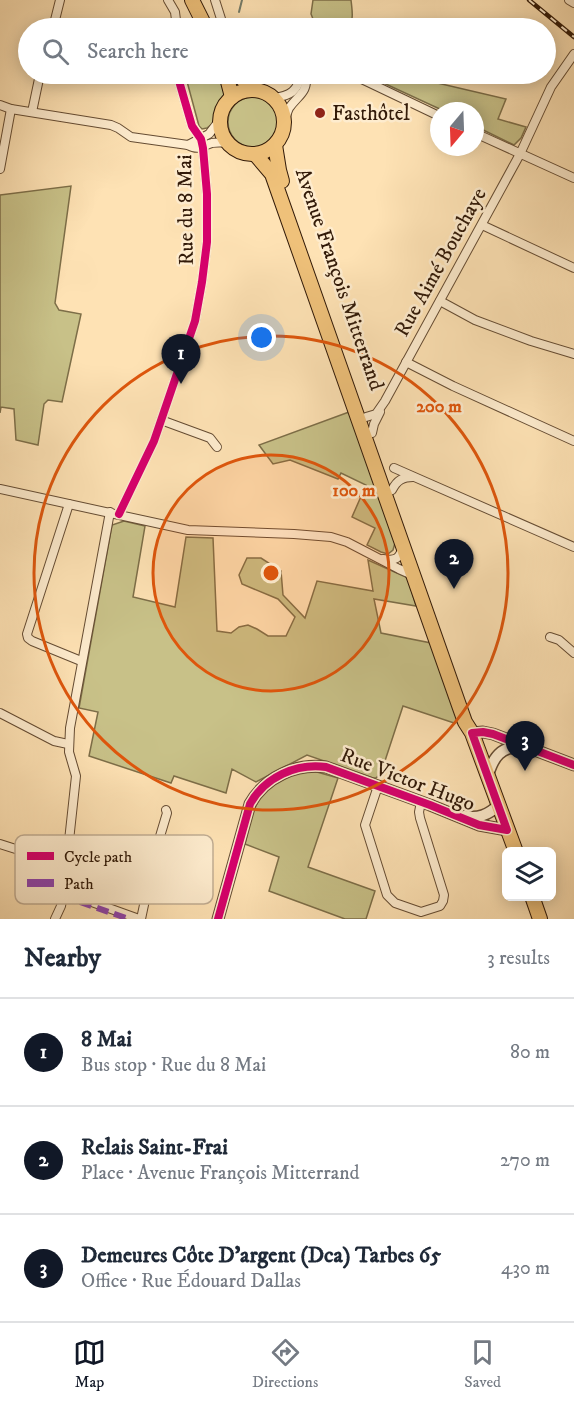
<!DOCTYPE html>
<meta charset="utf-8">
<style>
body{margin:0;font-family:"IM FELL DW Pica",serif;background:#f6f6f7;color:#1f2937}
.controls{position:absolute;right:18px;bottom:18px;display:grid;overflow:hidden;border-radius:9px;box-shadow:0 3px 15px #0003}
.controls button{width:54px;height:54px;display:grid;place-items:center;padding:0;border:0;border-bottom:2px solid #e0e1e3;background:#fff;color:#1f2937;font:30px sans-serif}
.compass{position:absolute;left:430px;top:102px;width:54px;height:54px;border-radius:50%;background:#fff;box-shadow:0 3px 15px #0003;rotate:199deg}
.you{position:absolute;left:262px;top:338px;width:21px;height:21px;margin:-15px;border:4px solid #fff;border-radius:50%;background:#1a73e8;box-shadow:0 0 0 9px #1a73e833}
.badge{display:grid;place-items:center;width:39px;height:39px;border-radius:50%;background:#111827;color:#fff;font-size:20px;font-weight:700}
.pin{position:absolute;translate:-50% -50px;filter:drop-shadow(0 2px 3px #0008)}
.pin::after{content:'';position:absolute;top:32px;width:21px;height:18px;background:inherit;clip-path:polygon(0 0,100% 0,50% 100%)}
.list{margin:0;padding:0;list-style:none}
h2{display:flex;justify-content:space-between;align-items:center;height:78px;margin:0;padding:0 24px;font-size:26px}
h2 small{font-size:20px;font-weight:400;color:#747a83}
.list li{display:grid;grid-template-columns:39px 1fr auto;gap:18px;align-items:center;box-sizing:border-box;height:108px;padding:0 24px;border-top:2px solid #e0e1e3}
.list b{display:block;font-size:22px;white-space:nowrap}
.list p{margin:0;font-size:20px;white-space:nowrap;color:#747a83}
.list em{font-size:20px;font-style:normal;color:#747a83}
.icon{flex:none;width:33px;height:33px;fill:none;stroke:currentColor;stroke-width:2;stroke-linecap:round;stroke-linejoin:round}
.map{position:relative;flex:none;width:574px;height:919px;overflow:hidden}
.search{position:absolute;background:#fff;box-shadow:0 3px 15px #0003;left:18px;right:18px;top:18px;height:66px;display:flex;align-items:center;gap:15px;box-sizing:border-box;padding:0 21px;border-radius:33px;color:#747a83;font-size:22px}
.sheet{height:402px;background:#fff}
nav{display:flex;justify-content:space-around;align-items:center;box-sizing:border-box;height:84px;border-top:2px solid #e0e1e3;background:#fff;font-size:16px;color:#747a83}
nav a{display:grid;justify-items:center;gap:3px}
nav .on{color:#111827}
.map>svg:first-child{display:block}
</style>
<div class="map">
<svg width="574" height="919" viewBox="0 0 574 919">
<rect width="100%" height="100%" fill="#fee2b4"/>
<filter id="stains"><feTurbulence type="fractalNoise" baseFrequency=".00333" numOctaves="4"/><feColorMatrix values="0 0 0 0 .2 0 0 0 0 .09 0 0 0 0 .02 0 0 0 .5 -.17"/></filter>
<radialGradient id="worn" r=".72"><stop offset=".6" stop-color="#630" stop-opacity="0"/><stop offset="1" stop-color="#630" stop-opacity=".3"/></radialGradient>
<g fill="#c8c188" stroke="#7d6e48" stroke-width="1.5">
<path d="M 313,0 L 351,0 C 352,9 354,20 349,28 L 336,28 L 336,27 L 313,19 L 311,14 Z"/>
<path d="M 185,74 L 222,74 L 225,96 L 212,124 L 207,128 L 202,129 L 199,126 Z"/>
<path d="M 364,74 L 399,74 L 506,99 L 498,119 L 526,127 L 521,138 L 514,145 L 475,126 L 475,111 L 444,111 Z"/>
<circle cx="253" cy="122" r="25"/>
<path d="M 71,186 L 55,303 L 59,310 L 81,314 L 62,402 L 48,400 L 44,404 L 38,445 L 16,440 L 14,409 L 1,407 L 0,413 L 0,195 Z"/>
<path d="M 349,412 L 395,543 L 393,550 L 388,554 L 381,552 L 367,545 L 375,528 L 352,517 L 366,485 L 341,473 L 338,479 L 290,460 L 273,464 L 259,445 Z"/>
<path d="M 124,521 L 145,526 L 133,597 L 175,607 L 186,537 L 213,538 L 217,631 L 231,633 L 239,627 L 248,625 L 257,629 L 268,636 L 286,636 L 295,617 L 278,599 L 242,584 L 239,575 L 247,558 L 261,558 L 281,571 L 283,595 L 305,618 L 317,581 L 373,591 L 368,560 L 408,578 L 416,606 L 374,599 L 381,633 L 431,643 L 459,722 L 454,723 L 403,706 L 381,773 L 376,778 L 373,778 L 307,755 L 256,782 L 232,769 L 226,793 L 174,776 L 171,783 L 89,756 L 98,712 L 79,708 L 112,525 Z"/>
<path d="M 303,771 L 317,772 L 338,778 L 308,867 L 375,891 L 366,919 L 345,919 L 269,891 L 279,857 L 245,844 C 248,832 250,819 255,808 C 262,788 284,778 303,771 Z"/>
</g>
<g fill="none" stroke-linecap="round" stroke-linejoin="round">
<path stroke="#747c6a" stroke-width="2" d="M 239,12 L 242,0"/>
<g stroke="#654c33" stroke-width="10">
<g id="minor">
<path d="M 168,0 L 175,12 L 177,28"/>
<path d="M 215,0 L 222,22 L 227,28"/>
<path d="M 569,0 L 574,3"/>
<path d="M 53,28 L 60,0"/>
<path d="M 351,74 L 439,116"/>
<path d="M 273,98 C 291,96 297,91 302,74"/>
<path d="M 0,105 L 11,109 L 111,125 L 118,128 L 131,137 L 188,145 C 199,151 202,146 212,143 C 216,142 222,143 227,142"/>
<path d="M 32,112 L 40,74"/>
<path d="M 284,122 C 286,117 287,112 289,108 C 299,94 308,93 306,74"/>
<path d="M 475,133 L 574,178"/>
<path d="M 188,145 L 209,134 L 219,121"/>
<path d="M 0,169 L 11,109"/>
<path d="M 482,225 L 574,268"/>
<path d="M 440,301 L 475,320 L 531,341 L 574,354"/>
<path d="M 406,362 L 453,386 L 574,441"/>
<path d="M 366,417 L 376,414 L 385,401 L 520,154 L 551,87 L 574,54"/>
<path d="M 161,420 L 210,438 L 217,447"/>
<path d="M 372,433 L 374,424 L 380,412"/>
<path d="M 394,468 L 574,547"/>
<path d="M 0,489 L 188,530 L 294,534 L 331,537 L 347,542 L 399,569 L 408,573 L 412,572"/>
<path d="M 392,490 C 397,480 403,477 413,477"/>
<path d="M 69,504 L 27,634 L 28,638 L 32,641 L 81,661"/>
<path d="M 119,514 L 154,441 L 195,321 L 202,282 L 207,242 L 207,194 L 203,148 L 201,139 L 192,126 L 177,74"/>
<path d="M 383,559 C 396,561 399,559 403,547"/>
<path d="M 550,637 L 559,640 L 574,653"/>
<path d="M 0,713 L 54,741 L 68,744"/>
<path d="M 378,786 L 365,825 L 387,895 L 395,903 L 421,912 L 440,906 L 443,901 L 444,895 L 420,818 L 419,812 L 421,802"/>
<path d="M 0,844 L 66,865"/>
<path d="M 64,892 L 139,919"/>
<path d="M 55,919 L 61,906 L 63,896 L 76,776 L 69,752 L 70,728 L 110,512"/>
<path d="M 141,919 L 155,853 L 167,813 L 166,810"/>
</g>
</g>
<g stroke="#654c33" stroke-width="13">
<g id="tertiary">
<path d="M 472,733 L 483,732 L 493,734 L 574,765"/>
<path d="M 488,775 C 493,758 501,746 520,747"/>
<path d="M 464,816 C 478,819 488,815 499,805"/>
<path d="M 218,919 L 250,804 C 265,777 296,763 326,767 L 430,805 L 479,825 L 507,830"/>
</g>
</g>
<g stroke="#321a08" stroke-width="16">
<g id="primary">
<path d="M 192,0 L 206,28"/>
<path d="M 226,74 L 232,97"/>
<path d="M 238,74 L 252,90"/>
<circle cx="252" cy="122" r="32"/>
<path d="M 275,145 L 279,170 L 282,181"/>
<path d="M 255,154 L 272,174 L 460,708 L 465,722 L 472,733 L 516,852"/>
<path d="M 532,896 L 540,919"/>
</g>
</g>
<use href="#minor" stroke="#feecce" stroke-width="8"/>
<use href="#tertiary" stroke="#feecce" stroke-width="10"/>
<use href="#primary" stroke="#efc17a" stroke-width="14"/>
<g stroke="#321a08" stroke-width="4.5">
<path id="rail" d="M 529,0 L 574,37"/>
</g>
<use href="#rail" stroke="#feecce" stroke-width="2" stroke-dasharray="7" stroke-linecap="butt"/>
<path stroke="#8e44ad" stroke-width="6" stroke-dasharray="12 6" stroke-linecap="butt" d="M 63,896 L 129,919"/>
<g stroke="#feecce" stroke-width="11">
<g id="cycleway">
<path d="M 119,514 L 154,441 L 195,321 L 202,282 L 207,242 L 207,194 L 203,148 L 201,139 L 192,126 L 177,74"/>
<path d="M 218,919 L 250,804 C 265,777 296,763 326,767 L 430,805 L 479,825 L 507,830 L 472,733 L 483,732 L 493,734 L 574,765"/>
</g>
</g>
<use href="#cycleway" stroke="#d6006c" stroke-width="8"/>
</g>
<circle cx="271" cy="573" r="118" fill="#df560c" fill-opacity=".12"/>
<g fill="none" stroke="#df560c" stroke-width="3">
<circle cx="271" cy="573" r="118"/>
<circle cx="271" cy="573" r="237"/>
</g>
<circle fill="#8f2418" stroke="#feecce" stroke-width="2" cx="320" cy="113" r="6"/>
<g text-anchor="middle" stroke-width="5" stroke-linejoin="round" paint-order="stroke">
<g font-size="21" fill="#321a08" stroke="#feecce" text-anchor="start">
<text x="332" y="120">Fasthôtel</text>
</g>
<g font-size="21" fill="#321a08" stroke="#feecce">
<text transform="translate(185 210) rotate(-91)" y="7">Rue du 8 Mai</text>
<text transform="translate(440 262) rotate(-61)" y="7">Rue Aimé Bouchaye</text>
<text transform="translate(340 279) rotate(71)" y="7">Avenue François Mitterrand</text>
<text transform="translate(408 779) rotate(21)" y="7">Rue Victor Hugo</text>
</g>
</g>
<rect x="15" y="835" width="198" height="69" rx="9" fill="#feecce" stroke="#c1ad93" stroke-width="1.5"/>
<rect x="27" y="852" width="27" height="8" fill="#d6006c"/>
<rect x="27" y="879" width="27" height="8" fill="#8e44ad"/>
<g font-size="16" fill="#321a08">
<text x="64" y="862">Cycle path</text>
<text x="64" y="889">Path</text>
</g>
<circle cx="271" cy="573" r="9" fill="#df560c" stroke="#feecce" stroke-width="3"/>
<g font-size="18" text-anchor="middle" font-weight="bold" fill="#df560c" stroke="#feecce" stroke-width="5" stroke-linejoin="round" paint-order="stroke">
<text x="439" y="412">200 m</text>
<text x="354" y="496">100 m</text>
</g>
<rect width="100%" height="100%" filter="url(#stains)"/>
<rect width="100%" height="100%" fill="url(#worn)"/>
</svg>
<div class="controls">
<button><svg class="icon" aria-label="layers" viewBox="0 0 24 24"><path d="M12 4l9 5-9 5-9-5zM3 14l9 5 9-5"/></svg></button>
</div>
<svg class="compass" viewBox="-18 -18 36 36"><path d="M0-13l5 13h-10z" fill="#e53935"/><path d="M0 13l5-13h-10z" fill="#747a83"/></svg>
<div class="you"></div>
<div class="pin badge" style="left:181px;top:384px">1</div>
<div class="pin badge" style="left:454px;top:589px">2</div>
<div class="pin badge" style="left:525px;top:771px">3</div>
<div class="search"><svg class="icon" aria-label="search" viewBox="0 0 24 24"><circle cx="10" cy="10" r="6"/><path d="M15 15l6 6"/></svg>Search here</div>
</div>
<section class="sheet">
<h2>Nearby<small>3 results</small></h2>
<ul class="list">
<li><span class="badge">1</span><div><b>8 Mai</b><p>Bus stop · Rue du 8 Mai</p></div><em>80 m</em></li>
<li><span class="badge">2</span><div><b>Relais Saint-Frai</b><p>Place · Avenue François Mitterrand</p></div><em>270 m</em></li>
<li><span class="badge">3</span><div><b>Demeures Côte D'argent (Dca) Tarbes 65</b><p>Office · Rue Édouard Dallas</p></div><em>430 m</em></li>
</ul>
</section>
<nav>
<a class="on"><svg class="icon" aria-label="map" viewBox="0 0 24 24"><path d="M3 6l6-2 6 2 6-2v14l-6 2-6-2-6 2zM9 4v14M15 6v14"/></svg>Map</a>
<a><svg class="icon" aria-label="directions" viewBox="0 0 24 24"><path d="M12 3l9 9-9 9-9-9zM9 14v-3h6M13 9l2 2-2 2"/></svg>Directions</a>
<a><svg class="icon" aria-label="saved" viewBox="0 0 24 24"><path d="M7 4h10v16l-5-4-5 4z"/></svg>Saved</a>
</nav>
